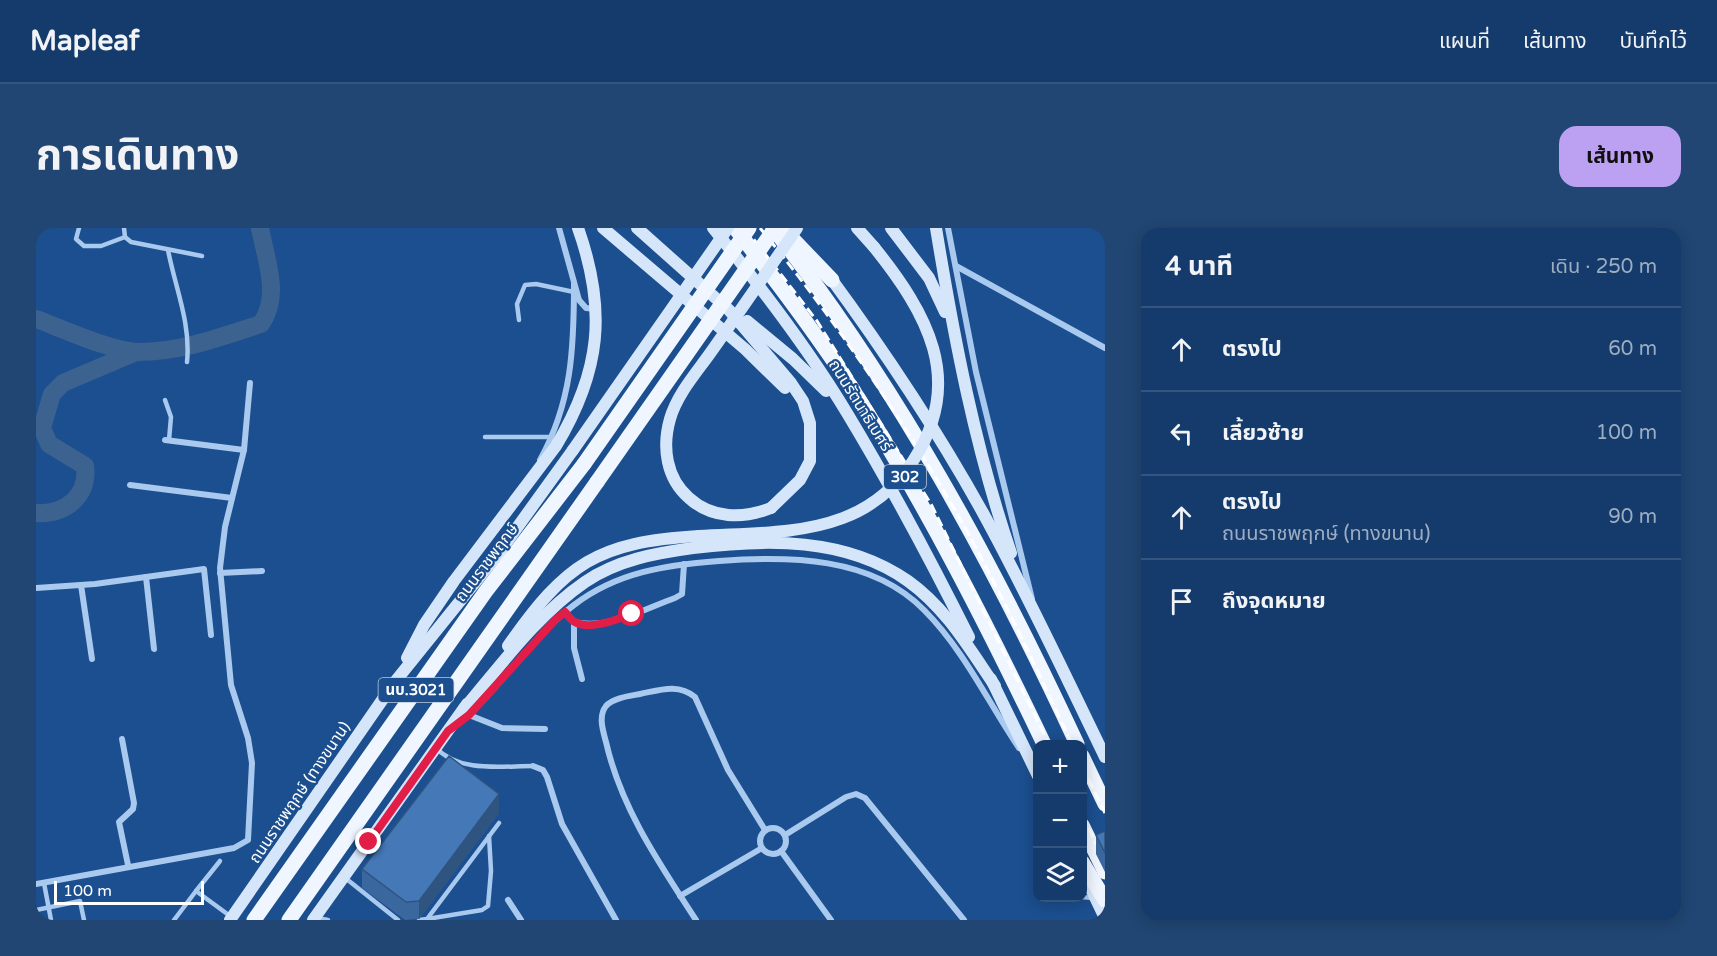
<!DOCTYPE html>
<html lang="th">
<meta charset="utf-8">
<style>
body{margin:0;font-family:"Varela Round","Noto Sans Thai",sans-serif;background:#214673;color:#f1f3f6}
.controls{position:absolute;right:18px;bottom:18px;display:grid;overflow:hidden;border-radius:12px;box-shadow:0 3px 15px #0003}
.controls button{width:54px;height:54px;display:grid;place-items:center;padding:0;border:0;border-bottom:2px solid #33557e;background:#143b6b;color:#f1f3f6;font:30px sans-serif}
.scale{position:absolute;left:18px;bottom:15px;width:150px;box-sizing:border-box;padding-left:6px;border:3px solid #fff;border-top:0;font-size:16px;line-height:21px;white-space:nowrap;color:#fff;-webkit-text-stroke:4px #1b4f8f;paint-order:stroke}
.stop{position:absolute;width:18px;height:18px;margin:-14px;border:4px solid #e11d48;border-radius:50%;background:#fff}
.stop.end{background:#e11d48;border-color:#fff;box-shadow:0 2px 6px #0008}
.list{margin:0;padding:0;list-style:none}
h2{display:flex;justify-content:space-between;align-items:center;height:78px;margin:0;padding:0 24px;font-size:26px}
h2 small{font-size:20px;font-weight:400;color:#9dadc1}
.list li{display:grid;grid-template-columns:39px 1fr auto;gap:18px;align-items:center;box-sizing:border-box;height:84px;padding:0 24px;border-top:2px solid #33557e}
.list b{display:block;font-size:22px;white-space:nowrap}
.list p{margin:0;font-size:20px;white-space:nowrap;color:#9dadc1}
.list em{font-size:20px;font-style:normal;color:#9dadc1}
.icon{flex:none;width:33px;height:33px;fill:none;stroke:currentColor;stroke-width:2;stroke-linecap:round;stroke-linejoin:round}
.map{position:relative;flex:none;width:1069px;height:692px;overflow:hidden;border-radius:18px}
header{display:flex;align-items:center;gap:36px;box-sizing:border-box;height:84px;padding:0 30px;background:#143b6b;border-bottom:2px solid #33557e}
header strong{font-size:28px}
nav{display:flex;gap:33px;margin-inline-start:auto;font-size:21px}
.intro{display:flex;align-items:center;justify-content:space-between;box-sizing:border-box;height:144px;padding:0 36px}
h1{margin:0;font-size:42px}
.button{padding:15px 27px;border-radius:18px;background:#bca0f2;color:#111;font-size:21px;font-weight:700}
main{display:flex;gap:36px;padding:0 36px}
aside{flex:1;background:#143b6b;border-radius:18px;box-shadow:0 3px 15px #0003}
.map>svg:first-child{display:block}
</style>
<header>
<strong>Mapleaf</strong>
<nav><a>แผนที่</a><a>เส้นทาง</a><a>บันทึกไว้</a></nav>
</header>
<div class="intro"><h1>การเดินทาง</h1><a class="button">เส้นทาง</a></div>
<main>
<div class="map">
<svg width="1069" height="692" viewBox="0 0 1069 692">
<rect width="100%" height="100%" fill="#1b4f8f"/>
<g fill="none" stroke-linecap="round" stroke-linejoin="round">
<g stroke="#3c6290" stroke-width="18">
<path d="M 0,91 C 27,101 75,123 102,124 C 144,124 185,109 225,96 C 245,68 230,32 224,0"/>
<path d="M 0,285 C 29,287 53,268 49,238 L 13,216 L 6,200 L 16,166 L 27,155 L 100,124"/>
</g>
<g stroke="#a9c9ee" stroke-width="4.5">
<path d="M 43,0 L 40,11 L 48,18 L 65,18 L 89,9"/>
<path d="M 88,0 L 89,9 L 95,14 L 166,28"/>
<path d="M 132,22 C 139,59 155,95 151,134"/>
<path d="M 483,92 L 481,76 L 489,57 L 500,56 L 538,64"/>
<path d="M 129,172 L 135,189 L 133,212"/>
<path d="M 449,209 L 516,209"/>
<path d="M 400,520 C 424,545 465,538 497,538"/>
<path d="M 184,633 L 160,663 L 194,688"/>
<path d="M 308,649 L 362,692"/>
<path d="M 8,655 L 15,692"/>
<path d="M 1046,669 L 1057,670"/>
<path d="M 0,682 L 44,673 L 48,692"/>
<path d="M 282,690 L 292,692"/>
<path d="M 391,691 L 446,682 L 452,678 L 455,643 L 453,608"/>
<path d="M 138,692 L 160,663"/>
<path d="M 383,692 L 391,691 L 463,595"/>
</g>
<g stroke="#a9c9ee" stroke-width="6">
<path d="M 523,0 L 543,72 L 550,80 L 560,81"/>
<path d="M 912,0 L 940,144 L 996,371"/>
<path d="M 920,38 L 1069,120"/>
<path d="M 129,212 L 208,222"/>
<path d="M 504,232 C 536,174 538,120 538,55"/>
<path d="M 94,257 L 196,270"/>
<path d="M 184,345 L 226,343"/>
<path d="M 110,349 L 118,421"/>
<path d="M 45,357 L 56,431"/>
<path d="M 0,360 L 59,356 L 168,341 L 175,407"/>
<path d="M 529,384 L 538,394 C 572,402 608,381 639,370 L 646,366 L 648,336"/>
<path d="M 538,394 L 538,420 L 546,451"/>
<path d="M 433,487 L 466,500 L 509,501"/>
<path d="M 424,494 C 466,459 494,410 538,377 C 581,344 630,337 683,333 C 753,328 835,328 888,382 C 928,422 952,474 983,520"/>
<path d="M 86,511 L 98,575 L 97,581 L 83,594 L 92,637"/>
<path d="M 497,538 L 507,542 L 511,549 L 526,596 L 580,692"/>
<circle cx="737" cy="613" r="13"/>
<path d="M 749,607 L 810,569 L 820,566 L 829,570 L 928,692"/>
<path d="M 745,623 L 795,692"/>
<path d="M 0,656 L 198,620 L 212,612 L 216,535 L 212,510 L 195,457 L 184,340 L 189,299 L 208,222 L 214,155"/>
<path d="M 644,668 L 726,620"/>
<path d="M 472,672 L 485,692"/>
<path d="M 660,692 C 623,635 585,580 570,514 C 567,503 562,488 570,478 C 577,470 593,468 604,466 C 624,462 642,455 659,469 L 692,542 L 729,602"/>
</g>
<g stroke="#d6e6fa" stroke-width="12">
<path d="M 567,0 L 709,121 L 749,160"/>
<path d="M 601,0 L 693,82 L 755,155 L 767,173 L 774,195 L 774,233 L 764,252 L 735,280"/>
<path d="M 677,0 C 725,59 772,120 811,185 C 855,258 895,333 933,409"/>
<path d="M 821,0 L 838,19"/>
<path d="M 855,0 L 893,50 L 909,84"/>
<path d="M 900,0 C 918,110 939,220 975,325"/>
<path d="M 791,45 C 847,121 901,202 947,285 C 991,365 1029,447 1069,529"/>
<path d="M 711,93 L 757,131 L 790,163"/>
<path d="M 472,418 C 530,335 561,314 663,308"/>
<path d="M 371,430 L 388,397 L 418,353 L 520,218 C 565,143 571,82 542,0"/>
<path d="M 955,451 L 1002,548"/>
<path d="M 427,482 C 465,437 501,387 549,354 C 581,332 620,325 657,320 C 730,311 810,309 872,353 C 910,380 933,420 959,458"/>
<path d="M 1055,661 L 1069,690"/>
<path d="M 194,692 L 358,455 L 462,326 L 537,222"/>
<path d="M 277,692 L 431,476"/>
</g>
<g stroke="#f0f6ff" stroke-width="15">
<path d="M 699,0 C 742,55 786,113 824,173 C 893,283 952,399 1008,516"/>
<path d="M 737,0 C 861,158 957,335 1041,516"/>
<path d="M 750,4 L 796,52"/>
<path d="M 1046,528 L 1069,576"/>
<path d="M 1046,597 L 1069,644"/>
<path d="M 1046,634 L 1069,672"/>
<path d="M 218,692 L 450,363 L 548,236"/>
<path d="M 253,692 L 561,254"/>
</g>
<g stroke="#fff" stroke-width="3" stroke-dasharray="10 4.5" stroke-linecap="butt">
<path d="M 709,0 L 781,93 L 895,276 L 1013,516"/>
<path d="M 724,0 C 792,83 854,173 909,265 C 957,346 996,432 1036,516"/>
<path d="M 1046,538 L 1069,585"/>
<path d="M 1046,587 L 1069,634"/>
</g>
<g stroke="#d6e6fa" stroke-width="12">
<path d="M 537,222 L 692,0"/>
<path d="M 735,280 C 707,291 676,291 653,270 C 630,250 626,219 634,191 C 641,166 661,144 675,124 C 704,83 733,41 761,0"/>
<path d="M 663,308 C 711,305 762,307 807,290 C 836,279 860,259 877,233 C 930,153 891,85 838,19"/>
</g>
<g stroke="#f0f6ff" stroke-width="15">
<path d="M 548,236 L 713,0"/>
<path d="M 561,254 L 739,0"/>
</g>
</g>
<g fill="#3a679d">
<path d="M 463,585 L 383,691 L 369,692 L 326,660 L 326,641 Z"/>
<path d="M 1069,603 L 1069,644 L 1060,626 L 1060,607 Z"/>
</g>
<path fill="#305480" d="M 463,566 L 463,585 L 383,691 L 383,673 Z"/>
<g fill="#4478b7" stroke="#305480" stroke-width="1.5">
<path d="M 413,528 L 463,566 L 383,673 L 370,674 L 326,641 Z"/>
<path d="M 1069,603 L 1069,625 L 1060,607 Z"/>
</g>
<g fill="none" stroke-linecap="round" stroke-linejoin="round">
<path stroke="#e11d48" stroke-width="8" d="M 333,614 L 412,503 L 433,487 L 519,392 L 529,384 C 532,387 535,393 539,394 C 554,403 581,391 596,386"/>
</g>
<g text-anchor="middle" stroke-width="4.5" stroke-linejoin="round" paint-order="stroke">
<g fill="#1b4f8f" stroke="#bbcadd" stroke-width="1.5">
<rect x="848" y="237" width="42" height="24" rx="4.5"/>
<rect x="342.5" y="450" width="75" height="24" rx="4.5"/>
</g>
<g font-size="15" font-weight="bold" fill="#fff">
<text x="869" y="254">302</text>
<text x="380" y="467">นบ.3021</text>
</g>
<g font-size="16" fill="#fff" stroke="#1b4f8f">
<text transform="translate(825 177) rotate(58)" y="6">ถนนรัตนาธิเบศร์</text>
<text transform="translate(450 334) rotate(-53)" y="6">ถนนราชพฤกษ์</text>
<text transform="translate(263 564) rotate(-56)" y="6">ถนนราชพฤกษ์ (ทางขนาน)</text>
</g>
</g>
</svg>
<div class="controls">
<button>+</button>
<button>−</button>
<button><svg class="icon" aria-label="layers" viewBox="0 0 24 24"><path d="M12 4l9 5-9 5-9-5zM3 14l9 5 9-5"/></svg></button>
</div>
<div class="scale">100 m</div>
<div class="stop" style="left:596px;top:386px"></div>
<div class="stop end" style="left:333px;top:614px"></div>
</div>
<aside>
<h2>4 นาที<small>เดิน · 250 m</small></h2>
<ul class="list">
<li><svg class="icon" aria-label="ahead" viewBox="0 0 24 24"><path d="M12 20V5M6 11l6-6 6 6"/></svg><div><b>ตรงไป</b></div><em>60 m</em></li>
<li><svg class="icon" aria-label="left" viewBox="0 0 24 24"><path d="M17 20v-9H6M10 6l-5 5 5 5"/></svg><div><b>เลี้ยวซ้าย</b></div><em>100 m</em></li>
<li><svg class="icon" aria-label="ahead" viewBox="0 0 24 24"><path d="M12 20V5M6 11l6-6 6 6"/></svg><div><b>ตรงไป</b><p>ถนนราชพฤกษ์ (ทางขนาน)</p></div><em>90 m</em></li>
<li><svg class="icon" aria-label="arrive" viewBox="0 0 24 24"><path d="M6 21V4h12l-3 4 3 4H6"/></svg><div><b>ถึงจุดหมาย</b></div></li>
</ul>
</aside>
</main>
